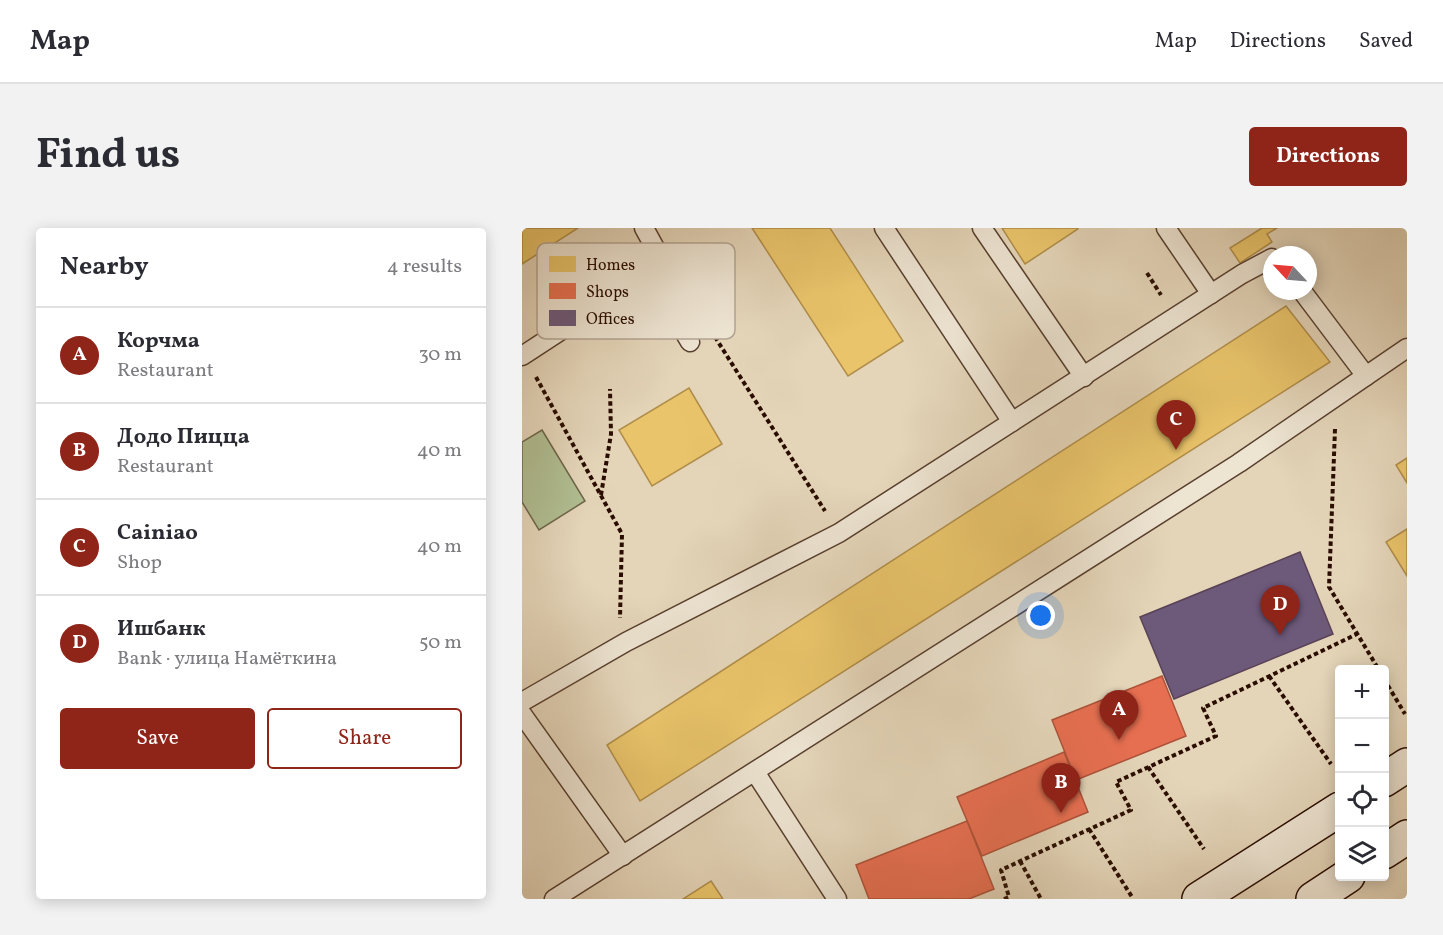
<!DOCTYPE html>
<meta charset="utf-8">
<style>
body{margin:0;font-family:Vollkorn,serif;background:#f2f2f3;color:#2b2b33}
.controls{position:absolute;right:18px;bottom:18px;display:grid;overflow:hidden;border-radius:6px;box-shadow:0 3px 15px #0003}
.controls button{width:54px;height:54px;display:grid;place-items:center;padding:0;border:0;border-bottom:2px solid #e1e1e2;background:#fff;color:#2b2b33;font:30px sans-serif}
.compass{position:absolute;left:741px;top:18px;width:54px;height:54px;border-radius:50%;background:#fff;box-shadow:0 3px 15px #0003;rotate:296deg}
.you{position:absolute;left:519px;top:388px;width:21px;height:21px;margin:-15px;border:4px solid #fff;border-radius:50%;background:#1a73e8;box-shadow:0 0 0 9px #1a73e833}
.badge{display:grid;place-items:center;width:39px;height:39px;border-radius:50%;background:#8f2418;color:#fff;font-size:20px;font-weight:700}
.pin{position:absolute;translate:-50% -50px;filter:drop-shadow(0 2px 3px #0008)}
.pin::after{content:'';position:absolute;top:32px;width:21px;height:18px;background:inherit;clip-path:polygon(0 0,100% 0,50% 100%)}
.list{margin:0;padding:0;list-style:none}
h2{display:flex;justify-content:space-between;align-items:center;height:78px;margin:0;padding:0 24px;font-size:26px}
h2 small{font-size:20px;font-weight:400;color:#7c7c81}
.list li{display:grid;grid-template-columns:39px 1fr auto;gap:18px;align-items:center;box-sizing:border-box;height:96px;padding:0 24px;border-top:2px solid #e1e1e2}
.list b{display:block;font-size:22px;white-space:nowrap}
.list p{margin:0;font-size:20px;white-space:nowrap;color:#7c7c81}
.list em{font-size:20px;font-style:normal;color:#7c7c81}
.actions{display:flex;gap:12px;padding:18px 24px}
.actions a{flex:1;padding:14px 0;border:2px solid #8f2418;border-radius:6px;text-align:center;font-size:21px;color:#8f2418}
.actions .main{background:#8f2418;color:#fff}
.icon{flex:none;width:33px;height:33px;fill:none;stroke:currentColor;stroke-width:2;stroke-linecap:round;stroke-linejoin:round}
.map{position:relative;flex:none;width:885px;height:671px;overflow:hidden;border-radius:6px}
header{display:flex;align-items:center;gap:36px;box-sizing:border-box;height:84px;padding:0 30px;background:#fff;border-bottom:2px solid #e1e1e2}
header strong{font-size:28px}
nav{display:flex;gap:33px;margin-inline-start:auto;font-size:21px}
.intro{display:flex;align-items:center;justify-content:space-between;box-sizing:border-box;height:144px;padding:0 36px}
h1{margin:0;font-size:42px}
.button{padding:15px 27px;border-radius:6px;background:#8f2418;color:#fff;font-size:21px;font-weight:700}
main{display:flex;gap:36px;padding:0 36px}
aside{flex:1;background:#fff;border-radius:6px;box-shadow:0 3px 15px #0003}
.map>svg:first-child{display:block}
</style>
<header>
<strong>Map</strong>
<nav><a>Map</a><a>Directions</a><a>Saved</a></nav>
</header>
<div class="intro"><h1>Find us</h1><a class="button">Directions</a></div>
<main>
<aside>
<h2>Nearby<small>4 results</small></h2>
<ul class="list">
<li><span class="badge">A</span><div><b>Корчма</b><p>Restaurant</p></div><em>30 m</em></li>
<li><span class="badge">B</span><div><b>Додо Пицца</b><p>Restaurant</p></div><em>40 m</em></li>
<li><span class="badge">C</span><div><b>Cainiao</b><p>Shop</p></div><em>40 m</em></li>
<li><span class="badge">D</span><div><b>Ишбанк</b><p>Bank · улица Намёткина</p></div><em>50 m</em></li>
</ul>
<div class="actions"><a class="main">Save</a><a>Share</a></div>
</aside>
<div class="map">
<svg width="885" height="671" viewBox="0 0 885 671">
<rect width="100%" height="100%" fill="#e4d5b9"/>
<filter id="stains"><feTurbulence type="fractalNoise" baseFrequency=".00333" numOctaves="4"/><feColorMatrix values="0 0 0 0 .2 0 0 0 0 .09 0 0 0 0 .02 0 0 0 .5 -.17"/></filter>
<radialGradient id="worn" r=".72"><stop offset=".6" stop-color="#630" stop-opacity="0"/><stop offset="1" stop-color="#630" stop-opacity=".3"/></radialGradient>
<path fill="#b0be92" stroke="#6d6649" stroke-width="1.5" d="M 20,202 L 63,273 L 17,302 L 0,274 L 0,214 Z"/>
<g fill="#e9c46a" stroke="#b08d4a" stroke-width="1.5">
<path d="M 0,0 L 56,0 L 0,36 Z"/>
<path d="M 230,0 L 308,0 L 381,113 L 326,148 Z"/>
<path d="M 480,0 L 555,0 L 556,1 L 503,36 Z"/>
<path d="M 740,0 L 755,0 L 745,6 L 750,14 L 718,35 L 708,20 Z"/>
<path d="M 764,78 L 808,134 L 118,573 L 85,517 Z"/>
<path d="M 167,160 L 200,216 L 130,258 L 97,202 Z"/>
<path d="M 885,230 L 885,255 L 874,237 Z"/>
<path d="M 885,301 L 885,348 L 864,314 Z"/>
<path d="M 189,653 L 201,671 L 161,671 Z"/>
</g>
<g fill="#e76f51" stroke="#ae5239" stroke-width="1.5">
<path d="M 640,448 L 664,508 L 554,552 L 530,492 Z"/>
<path d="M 542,524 L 566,584 L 460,628 L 435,569 Z"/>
<path d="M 445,593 L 472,661 L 447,671 L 347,671 L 334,637 Z"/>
</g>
<path fill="#6d597a" stroke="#594255" stroke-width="1.5" d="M 778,324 L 811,406 L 652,471 L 618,389 Z"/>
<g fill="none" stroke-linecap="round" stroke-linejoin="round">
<g stroke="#583f2e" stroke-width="21">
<g id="lane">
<path d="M 122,0 L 133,20 L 127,45 L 168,114"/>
<path d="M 362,0 L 490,194"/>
<path d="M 460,0 L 562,149"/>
<path d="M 644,0 L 689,66"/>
<path d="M 0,128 L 127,45"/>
<path d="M 844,148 L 885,120"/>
<path d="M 0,474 L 104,414 L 317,305 L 720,46 L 750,30"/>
<path d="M 0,486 L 101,628"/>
<path d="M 233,544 L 315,671"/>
<path d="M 32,671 L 717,235 L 844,148 L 780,63"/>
</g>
</g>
<g stroke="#2a0d00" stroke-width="36">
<g id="secondary">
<path d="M 862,552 L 885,537"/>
<path d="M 862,624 L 885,609"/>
<path d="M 677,671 L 818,581"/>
<path d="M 791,671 L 826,648"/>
</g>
</g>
<g stroke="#2a0d00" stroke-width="4" stroke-dasharray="4.5 3" stroke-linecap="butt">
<path d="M 625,45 L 639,67"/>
<path d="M 193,109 L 303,283"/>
<path d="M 14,149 L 100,306 L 98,390"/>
<path d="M 813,201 L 807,359 L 857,442"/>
<path d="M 79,267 L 89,206 L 88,161"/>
<path d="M 747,448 L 809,536"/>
<path d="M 862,451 L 883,486"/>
<path d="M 626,539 L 682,621"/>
<path d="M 567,601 L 610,669"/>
<path d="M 498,633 L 519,671"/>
<path d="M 482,671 L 487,669 L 479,642 L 609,582 L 594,554 L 694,508 L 681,480 L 835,406"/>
</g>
<use href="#lane" stroke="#ede4d2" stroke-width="18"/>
<use href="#secondary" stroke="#ede4d2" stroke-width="33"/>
</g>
<rect x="15" y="15" width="198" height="96" rx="9" fill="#ede4d2" stroke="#b2a493" stroke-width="1.5"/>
<rect x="27" y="28" width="27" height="16" fill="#e9c46a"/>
<rect x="27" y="55" width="27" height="16" fill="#e76f51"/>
<rect x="27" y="82" width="27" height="16" fill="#6d597a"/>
<g font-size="16" fill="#2a0d00">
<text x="64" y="42">Homes</text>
<text x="64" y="69">Shops</text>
<text x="64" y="96">Offices</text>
</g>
<rect width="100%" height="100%" filter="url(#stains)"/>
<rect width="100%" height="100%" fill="url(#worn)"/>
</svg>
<div class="controls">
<button>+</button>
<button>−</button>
<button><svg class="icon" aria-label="locate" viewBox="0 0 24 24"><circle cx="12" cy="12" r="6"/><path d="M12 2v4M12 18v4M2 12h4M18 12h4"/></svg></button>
<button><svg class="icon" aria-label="layers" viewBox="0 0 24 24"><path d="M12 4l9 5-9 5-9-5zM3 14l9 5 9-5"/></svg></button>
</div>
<svg class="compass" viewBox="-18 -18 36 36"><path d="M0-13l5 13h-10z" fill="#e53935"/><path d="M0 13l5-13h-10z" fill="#7c7c81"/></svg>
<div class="you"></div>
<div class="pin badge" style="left:597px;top:512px">A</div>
<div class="pin badge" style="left:539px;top:585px">B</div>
<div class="pin badge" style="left:654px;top:222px">C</div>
<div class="pin badge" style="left:758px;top:407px">D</div>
</div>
</main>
